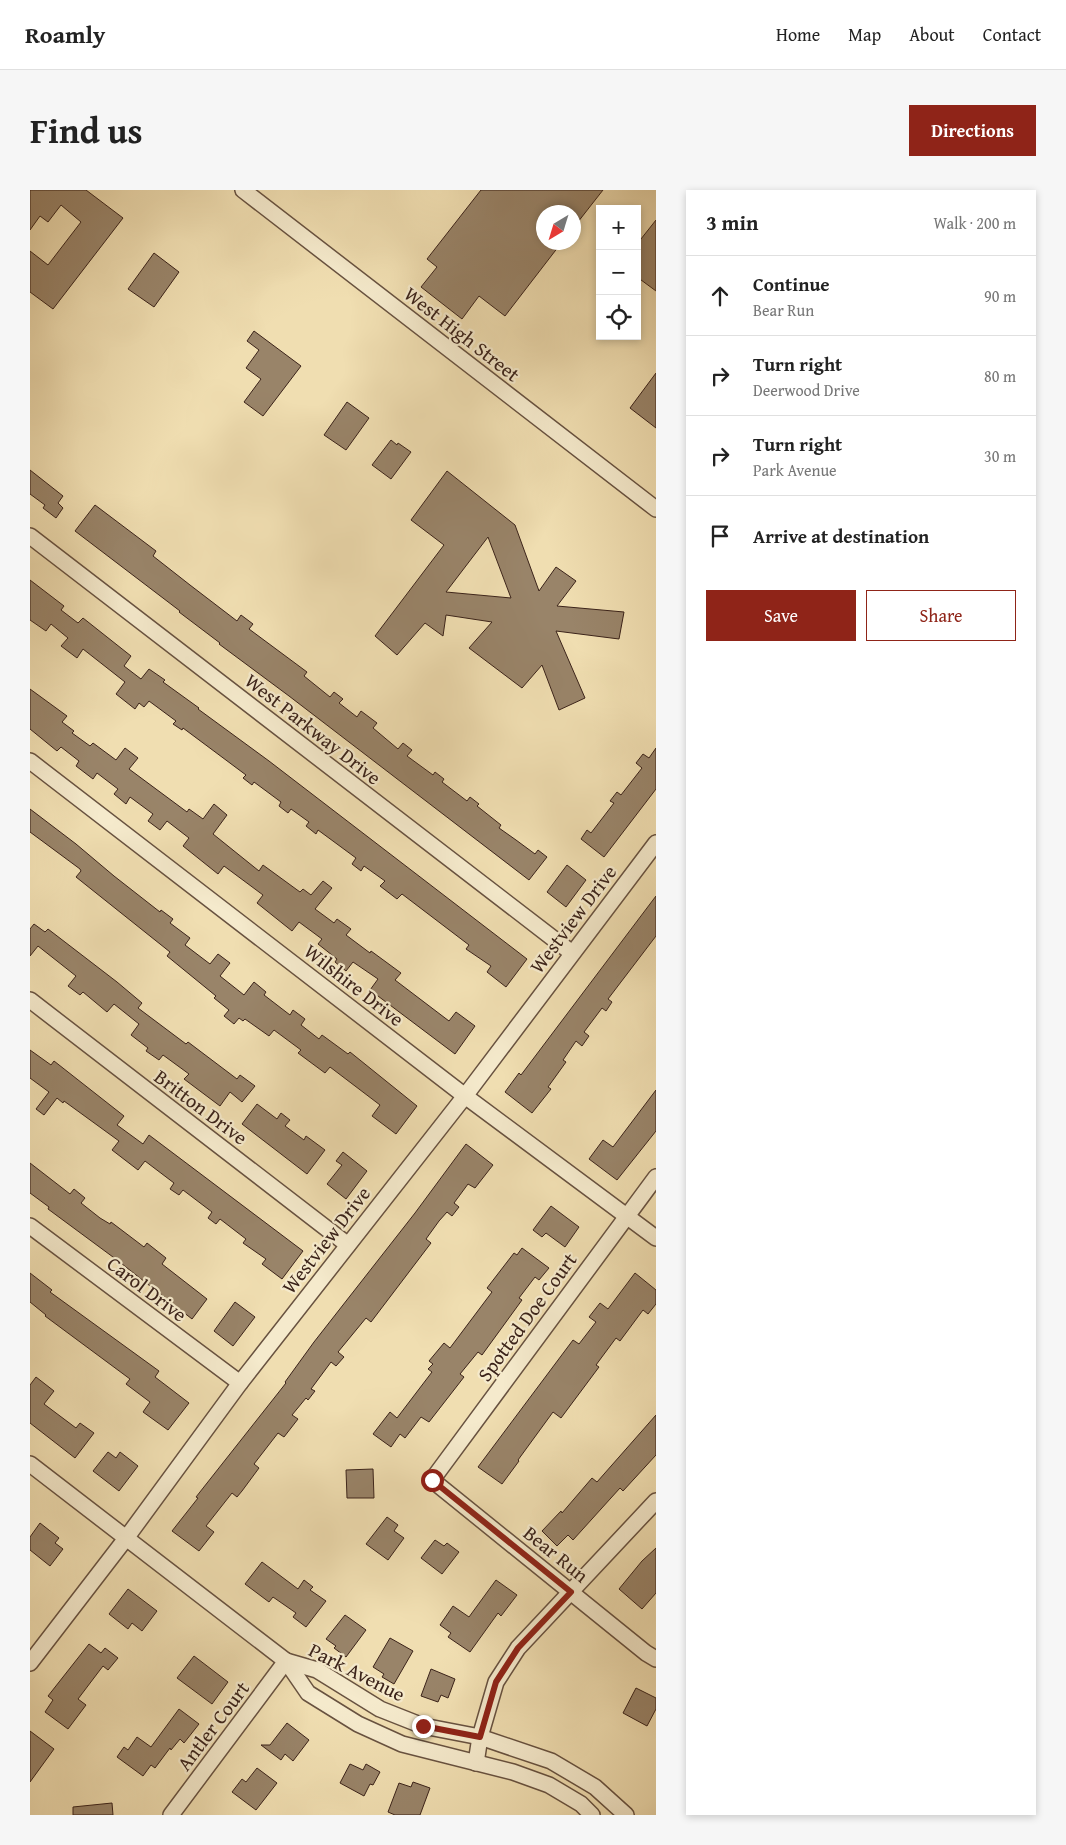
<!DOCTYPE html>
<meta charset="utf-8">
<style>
body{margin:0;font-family:"Gentium Book Plus",serif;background:#f6f6f6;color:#222}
.controls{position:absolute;right:15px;top:15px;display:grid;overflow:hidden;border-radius:0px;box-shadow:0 2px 8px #0003}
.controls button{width:45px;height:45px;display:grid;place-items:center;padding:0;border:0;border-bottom:1px solid #e0e0e0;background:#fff;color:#222;font:25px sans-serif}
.compass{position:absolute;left:506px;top:15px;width:45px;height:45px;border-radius:50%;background:#fff;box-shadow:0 2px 8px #0003;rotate:218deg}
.stop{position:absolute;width:15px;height:15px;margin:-11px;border:4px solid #8f2418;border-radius:50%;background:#fff}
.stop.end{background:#8f2418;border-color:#fff;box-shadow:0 1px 5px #0008}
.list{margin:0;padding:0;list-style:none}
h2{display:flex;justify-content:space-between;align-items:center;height:65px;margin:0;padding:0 20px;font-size:21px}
h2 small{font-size:16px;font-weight:400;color:#767676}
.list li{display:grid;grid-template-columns:32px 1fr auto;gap:15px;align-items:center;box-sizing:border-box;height:80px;padding:0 20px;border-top:1px solid #e0e0e0}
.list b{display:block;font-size:19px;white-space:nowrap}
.list p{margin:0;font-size:16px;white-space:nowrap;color:#767676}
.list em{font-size:16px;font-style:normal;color:#767676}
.actions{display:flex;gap:10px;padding:15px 20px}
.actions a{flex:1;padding:11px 0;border:1px solid #8f2418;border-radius:0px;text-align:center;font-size:18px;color:#8f2418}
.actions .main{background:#8f2418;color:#fff}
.icon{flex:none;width:28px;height:28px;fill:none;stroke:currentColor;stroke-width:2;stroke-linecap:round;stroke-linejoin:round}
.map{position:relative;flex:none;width:626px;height:1625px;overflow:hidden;border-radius:0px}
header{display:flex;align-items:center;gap:30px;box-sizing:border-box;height:70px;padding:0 25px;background:#fff;border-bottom:1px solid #e0e0e0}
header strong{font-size:24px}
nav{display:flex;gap:28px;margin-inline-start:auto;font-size:18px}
.intro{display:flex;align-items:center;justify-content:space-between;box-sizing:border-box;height:120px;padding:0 30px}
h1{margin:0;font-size:35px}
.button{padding:12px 22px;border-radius:0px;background:#8f2418;color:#fff;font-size:18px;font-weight:700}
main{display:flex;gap:30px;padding:0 30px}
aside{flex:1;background:#fff;border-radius:0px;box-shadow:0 2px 8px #0003}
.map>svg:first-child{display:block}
</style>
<header>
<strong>Roamly</strong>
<nav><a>Home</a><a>Map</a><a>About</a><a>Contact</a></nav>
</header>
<div class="intro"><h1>Find us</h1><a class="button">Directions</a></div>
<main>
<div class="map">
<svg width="626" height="1625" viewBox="0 0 626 1625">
<rect width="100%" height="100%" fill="#f0deb1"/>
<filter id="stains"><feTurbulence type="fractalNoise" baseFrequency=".004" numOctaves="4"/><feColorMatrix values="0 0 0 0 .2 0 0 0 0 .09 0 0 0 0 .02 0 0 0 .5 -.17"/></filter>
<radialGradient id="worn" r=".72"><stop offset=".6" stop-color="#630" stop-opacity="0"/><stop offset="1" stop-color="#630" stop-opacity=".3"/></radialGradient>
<g fill="#998469" stroke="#3b231a" fill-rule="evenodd">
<path d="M 0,0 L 56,0 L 93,28 L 23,119 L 0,102 L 0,61 L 18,75 L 51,32 L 31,15 L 18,32 L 10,26 L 0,40 Z"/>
<path d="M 451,0 L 573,0 L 544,37 L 544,22 L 514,22 L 514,52 L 532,52 L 475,126 L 449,106 L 432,129 L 391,97 L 407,77 L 397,69 Z"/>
<path d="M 626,30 L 626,101 L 607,87 L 607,54 Z"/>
<path d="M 124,63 L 149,82 L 124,117 L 98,99 Z"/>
<path d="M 224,141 L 271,176 L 233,226 L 214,212 L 231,189 L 216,178 L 229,160 L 217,151 Z"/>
<path d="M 626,183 L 626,238 L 600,218 Z"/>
<path d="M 317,212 L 339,228 L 316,260 L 294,245 Z"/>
<path d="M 361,250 L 367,255 L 368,253 L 381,262 L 361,289 L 342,275 Z"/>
<path d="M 0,280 L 33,306 L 28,313 L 33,318 L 26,328 L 13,318 L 15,315 L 0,304 Z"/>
<path d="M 417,281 L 485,335 L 509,401 L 526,377 L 546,391 L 527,416 L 594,422 L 589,449 L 526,441 L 555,508 L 529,520 L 512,475 L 492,498 L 439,458 L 462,432 L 416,425 L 413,446 L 395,433 L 367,465 L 345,446 L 414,355 L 381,330 ZM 458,347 L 481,408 L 416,402 Z"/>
<path d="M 65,315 L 126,361 L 123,366 L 160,395 L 207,431 L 211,425 L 223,434 L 219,439 L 277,482 L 274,486 L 300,507 L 304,502 L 313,509 L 309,513 L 327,527 L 331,521 L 347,533 L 343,538 L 368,559 L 373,553 L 382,560 L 377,566 L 403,585 L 405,582 L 414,589 L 412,592 L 437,611 L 440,607 L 449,614 L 447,616 L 471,635 L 469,638 L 486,650 L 505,664 L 508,660 L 517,667 L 499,690 L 259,506 L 189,454 L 190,453 L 149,422 L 150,421 L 45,341 Z"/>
<path d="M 0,390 L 34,416 L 31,420 L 48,433 L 53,428 L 101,466 L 94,476 L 111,489 L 119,479 L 135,490 L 133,492 L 169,518 L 168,519 L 239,571 L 497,769 L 476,797 L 457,782 L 461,776 L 436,759 L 439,755 L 372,704 L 367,709 L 350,696 L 355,691 L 334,676 L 331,681 L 322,674 L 326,668 L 288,640 L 286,644 L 276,636 L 279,632 L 261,619 L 258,623 L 249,616 L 251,612 L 224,592 L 222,595 L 213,588 L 216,585 L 153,538 L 152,540 L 143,534 L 146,531 L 119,511 L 114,517 L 109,513 L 105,519 L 86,504 L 95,492 L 53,459 L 47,468 L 31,456 L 38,448 L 21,434 L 16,441 L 0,430 Z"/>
<path d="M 0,499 L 37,526 L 32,532 L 44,541 L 42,543 L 60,556 L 63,553 L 86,570 L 95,558 L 108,568 L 99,579 L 157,622 L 159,619 L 173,629 L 184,614 L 197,625 L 183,644 L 229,681 L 233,675 L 270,702 L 273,699 L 281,705 L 293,691 L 302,698 L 285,719 L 304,733 L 307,729 L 321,739 L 316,745 L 340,763 L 341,761 L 371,783 L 365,790 L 419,831 L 426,822 L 445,836 L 425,864 L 340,800 L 348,789 L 323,772 L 316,781 L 305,772 L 307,769 L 288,754 L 292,749 L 269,732 L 262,741 L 227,713 L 233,705 L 194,676 L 188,684 L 153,656 L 159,648 L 137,631 L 130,640 L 118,631 L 123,624 L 100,607 L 96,614 L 84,604 L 88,599 L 67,583 L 63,589 L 46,576 L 49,571 L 31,557 L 27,561 L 0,539 Z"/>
<path d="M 626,558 L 626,599 L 574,667 L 551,649 L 557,640 L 561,643 L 584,613 L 580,611 L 587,602 L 591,605 L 612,578 L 606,573 L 613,564 L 619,568 Z"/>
<path d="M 0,619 L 46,654 L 84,686 L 130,722 L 131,720 L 143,729 L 140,733 L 160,748 L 155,755 L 180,774 L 188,764 L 200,773 L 190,786 L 214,805 L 224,792 L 236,802 L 234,805 L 260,825 L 263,820 L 275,829 L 271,835 L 289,849 L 292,845 L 318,864 L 320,862 L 387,916 L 366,944 L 342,926 L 350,915 L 300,877 L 295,883 L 268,863 L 271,860 L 244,840 L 239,846 L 215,829 L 213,831 L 209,828 L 204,834 L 194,826 L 199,820 L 184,808 L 186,806 L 137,766 L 140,762 L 46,687 L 51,681 L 50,679 L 0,642 Z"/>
<path d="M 537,675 L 556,690 L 536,717 L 517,702 Z"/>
<path d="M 626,706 L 626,746 L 578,809 L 582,812 L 576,821 L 572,818 L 554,842 L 559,846 L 552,856 L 546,851 L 533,870 L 536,872 L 518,897 L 521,899 L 502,923 L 475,902 L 489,883 L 491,885 Z"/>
<path d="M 4,734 L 15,742 L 18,739 L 87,792 L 112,813 L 108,818 L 156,854 L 158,852 L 207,889 L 210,885 L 225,896 L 212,912 L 200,902 L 190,916 L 154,889 L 159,884 L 133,865 L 129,870 L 116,861 L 118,858 L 101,845 L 109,834 L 84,814 L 77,822 L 53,802 L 50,805 L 38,796 L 46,786 L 8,756 L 0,766 L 0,739 Z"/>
<path d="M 0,860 L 21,875 L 24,871 L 94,926 L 87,935 L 113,954 L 119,945 L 273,1061 L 252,1089 L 232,1074 L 236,1069 L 213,1053 L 216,1049 L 190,1029 L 186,1034 L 178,1028 L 182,1022 L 153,1000 L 149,1005 L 140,999 L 144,993 L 115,971 L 108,980 L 82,960 L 89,951 L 34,911 L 33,913 L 27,908 L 14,925 L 6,919 L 19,902 L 0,888 Z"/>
<path d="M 626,900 L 626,941 L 587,990 L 559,969 L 573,950 L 583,957 Z"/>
<path d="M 227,914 L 247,929 L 251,923 L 260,930 L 255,936 L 274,950 L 276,946 L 295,960 L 277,984 L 212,934 Z"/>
<path d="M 436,954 L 463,975 L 445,998 L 438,994 L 424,1013 L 429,1017 L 422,1026 L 417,1022 L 409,1031 L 396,1049 L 401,1053 L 341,1132 L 336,1128 L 308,1162 L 314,1167 L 306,1176 L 301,1172 L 281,1199 L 285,1201 L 278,1210 L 276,1208 L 262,1225 L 268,1229 L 254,1247 L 248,1243 L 224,1274 L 229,1278 L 212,1301 L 207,1307 L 202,1303 L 176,1336 L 184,1342 L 169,1361 L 142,1341 L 168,1308 L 166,1307 L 256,1193 L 255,1192 L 284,1152 L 385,1023 Z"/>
<path d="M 313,962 L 337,981 L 316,1009 L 297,994 L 312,975 L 306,971 Z"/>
<path d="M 0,973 L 40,1004 L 44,999 L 55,1008 L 51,1013 L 70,1028 L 80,1034 L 81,1032 L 114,1057 L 117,1053 L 136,1068 L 132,1074 L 177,1109 L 162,1129 L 87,1070 L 18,1019 L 19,1017 L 0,1003 Z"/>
<path d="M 521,1016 L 549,1037 L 535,1057 L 516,1043 L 512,1047 L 503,1040 Z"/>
<path d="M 492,1058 L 519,1078 L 509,1090 L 505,1087 L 489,1108 L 492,1110 L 452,1165 L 448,1162 L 430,1184 L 434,1187 L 399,1232 L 391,1227 L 375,1248 L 370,1244 L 361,1257 L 343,1244 L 360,1222 L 367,1228 L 402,1182 L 398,1179 L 403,1174 L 399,1171 L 414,1153 L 420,1158 L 462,1102 L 457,1098 L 484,1063 L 487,1065 Z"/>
<path d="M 0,1083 L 22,1100 L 20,1102 L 129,1181 L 125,1187 L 159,1213 L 138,1240 L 113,1222 L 120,1212 L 96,1194 L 100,1189 L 15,1126 L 16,1125 L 0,1112 Z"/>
<path d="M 605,1083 L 626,1100 L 626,1114 L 618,1124 L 613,1120 L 590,1151 L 586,1148 L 566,1175 L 569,1177 L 531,1228 L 523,1222 L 488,1270 L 489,1271 L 472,1294 L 448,1277 L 543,1150 L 549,1154 L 566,1132 L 559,1127 L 570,1113 L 578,1119 Z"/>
<path d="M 205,1112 L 225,1127 L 203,1156 L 184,1141 Z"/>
<path d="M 6,1187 L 24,1201 L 14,1214 L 46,1238 L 50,1233 L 64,1243 L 45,1268 L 0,1233 L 0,1195 Z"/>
<path d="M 626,1225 L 626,1265 L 593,1301 L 590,1298 L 543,1350 L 538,1345 L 527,1356 L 512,1341 L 531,1321 L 532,1323 L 562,1288 L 567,1292 Z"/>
<path d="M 78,1262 L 86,1268 L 90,1262 L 108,1276 L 89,1301 L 63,1281 Z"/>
<path d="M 343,1279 L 344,1308 L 317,1308 L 316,1280 Z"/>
<path d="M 357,1327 L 368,1335 L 364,1341 L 374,1348 L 358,1370 L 336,1354 Z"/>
<path d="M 10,1333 L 29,1348 L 25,1353 L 33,1359 L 20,1376 L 0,1360 L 0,1347 Z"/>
<path d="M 405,1350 L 414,1356 L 417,1353 L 429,1362 L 412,1384 L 391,1368 Z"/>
<path d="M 626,1358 L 626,1403 L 612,1419 L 589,1399 L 612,1371 Z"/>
<path d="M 232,1372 L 268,1399 L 274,1390 L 283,1397 L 280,1400 L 296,1411 L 276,1437 L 263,1427 L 266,1423 L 243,1407 L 239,1412 L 215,1394 Z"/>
<path d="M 466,1390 L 487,1405 L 471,1426 L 468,1423 L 440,1462 L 418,1447 L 421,1443 L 410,1435 L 423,1416 L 439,1427 Z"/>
<path d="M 98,1399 L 127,1421 L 112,1441 L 102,1433 L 98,1439 L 79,1424 Z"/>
<path d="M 315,1425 L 336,1440 L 316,1467 L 304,1458 L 306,1456 L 296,1449 Z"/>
<path d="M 360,1448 L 383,1461 L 364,1494 L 352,1487 L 354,1484 L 343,1477 Z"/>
<path d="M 59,1454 L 71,1463 L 75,1458 L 88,1468 L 78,1480 L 73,1476 L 48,1509 L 56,1515 L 38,1539 L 15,1522 L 23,1510 L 18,1506 Z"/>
<path d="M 164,1466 L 198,1492 L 182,1514 L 147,1488 Z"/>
<path d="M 401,1479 L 425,1489 L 418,1508 L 411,1505 L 408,1512 L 391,1506 Z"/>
<path d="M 606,1498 L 626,1508 L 626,1519 L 617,1536 L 593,1523 Z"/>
<path d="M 149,1519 L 169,1534 L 154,1553 L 150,1549 L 141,1560 L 140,1558 L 125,1578 L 121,1575 L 113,1586 L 87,1567 L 94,1557 L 98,1560 L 107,1547 L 121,1557 Z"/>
<path d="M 257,1533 L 279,1550 L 263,1571 L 255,1564 L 251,1570 L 231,1555 L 240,1555 Z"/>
<path d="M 0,1541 L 24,1559 L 0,1592 Z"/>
<path d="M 320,1574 L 333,1580 L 336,1574 L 350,1582 L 343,1595 L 340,1594 L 334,1606 L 310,1593 Z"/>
<path d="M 227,1578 L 247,1593 L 226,1620 L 202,1602 L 212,1589 L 216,1592 Z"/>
<path d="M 383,1592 L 400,1598 L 390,1625 L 365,1625 L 358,1622 L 369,1593 L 381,1597 Z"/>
<path d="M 82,1613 L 83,1625 L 43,1625 L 43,1617 Z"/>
</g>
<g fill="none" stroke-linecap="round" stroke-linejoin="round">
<g stroke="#685240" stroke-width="18">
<g id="street">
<path d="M 213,0 L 626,319"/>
<path d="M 0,346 L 542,763"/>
<path d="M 0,571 L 435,906 L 626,1048"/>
<path d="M 0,810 L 318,1055"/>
<path d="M 626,987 L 402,1290 L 616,1463 L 626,1469"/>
<path d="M 0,1036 L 210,1193"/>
<path d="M 0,1274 L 256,1471 L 278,1503 L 328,1534 L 372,1554 L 483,1582 L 519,1595 L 551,1614 L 562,1625"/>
<path d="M 256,1471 L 287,1480 L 350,1519 L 393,1536 L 450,1547 L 521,1571 L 565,1597 L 596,1625"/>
<path d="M 0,1473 L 97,1347 L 210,1193 L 435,906 L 626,653"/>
<path d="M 446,1573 L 450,1547 L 466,1492 L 488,1458 L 626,1311"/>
<path d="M 141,1625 L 256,1471"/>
</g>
</g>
<use href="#street" stroke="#f5eacc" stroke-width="15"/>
</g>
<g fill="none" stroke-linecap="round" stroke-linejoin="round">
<path stroke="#8f2418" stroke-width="6" d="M 393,1536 L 450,1547 L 466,1492 L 488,1458 L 541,1402 L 402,1290"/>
</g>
<g text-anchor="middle" stroke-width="4.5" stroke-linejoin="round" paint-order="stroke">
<g font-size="20" fill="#3b231a" stroke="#f5eacc">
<text transform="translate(432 144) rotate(38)" y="7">West High Street</text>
<text transform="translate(283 539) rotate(38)" y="7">West Parkway Drive</text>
<text transform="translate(543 729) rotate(-53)" y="7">Westview Drive</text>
<text transform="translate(324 795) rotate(38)" y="7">Wilshire Drive</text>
<text transform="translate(171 917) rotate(37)" y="7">Britton Drive</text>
<text transform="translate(296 1050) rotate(-52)" y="7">Westview Drive</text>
<text transform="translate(117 1099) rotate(37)" y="7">Carol Drive</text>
<text transform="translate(497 1127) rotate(-54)" y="7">Spotted Doe Court</text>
<text transform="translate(526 1364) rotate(39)" y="7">Bear Run</text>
<text transform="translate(327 1482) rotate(27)" y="7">Park Avenue</text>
<text transform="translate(183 1536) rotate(-53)" y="7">Antler Court</text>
</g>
</g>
<rect width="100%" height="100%" filter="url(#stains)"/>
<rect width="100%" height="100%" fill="url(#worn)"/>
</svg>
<div class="controls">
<button>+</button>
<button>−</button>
<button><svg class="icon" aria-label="locate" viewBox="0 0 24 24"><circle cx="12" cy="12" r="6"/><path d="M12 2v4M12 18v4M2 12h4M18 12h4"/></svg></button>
</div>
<svg class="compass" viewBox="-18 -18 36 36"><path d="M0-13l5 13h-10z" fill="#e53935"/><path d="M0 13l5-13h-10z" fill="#767676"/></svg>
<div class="stop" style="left:402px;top:1290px"></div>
<div class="stop end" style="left:393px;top:1536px"></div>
</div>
<aside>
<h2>3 min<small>Walk · 200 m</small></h2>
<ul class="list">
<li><svg class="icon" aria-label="ahead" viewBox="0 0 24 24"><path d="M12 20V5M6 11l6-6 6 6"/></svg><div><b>Continue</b><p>Bear Run</p></div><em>90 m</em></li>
<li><svg class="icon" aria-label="right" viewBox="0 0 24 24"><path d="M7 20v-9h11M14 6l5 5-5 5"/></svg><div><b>Turn right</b><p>Deerwood Drive</p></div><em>80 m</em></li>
<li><svg class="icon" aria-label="right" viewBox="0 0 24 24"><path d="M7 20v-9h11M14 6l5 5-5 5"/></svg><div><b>Turn right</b><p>Park Avenue</p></div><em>30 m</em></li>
<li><svg class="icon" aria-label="arrive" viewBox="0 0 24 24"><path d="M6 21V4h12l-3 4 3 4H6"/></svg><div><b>Arrive at destination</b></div></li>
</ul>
<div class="actions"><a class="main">Save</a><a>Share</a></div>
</aside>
</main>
